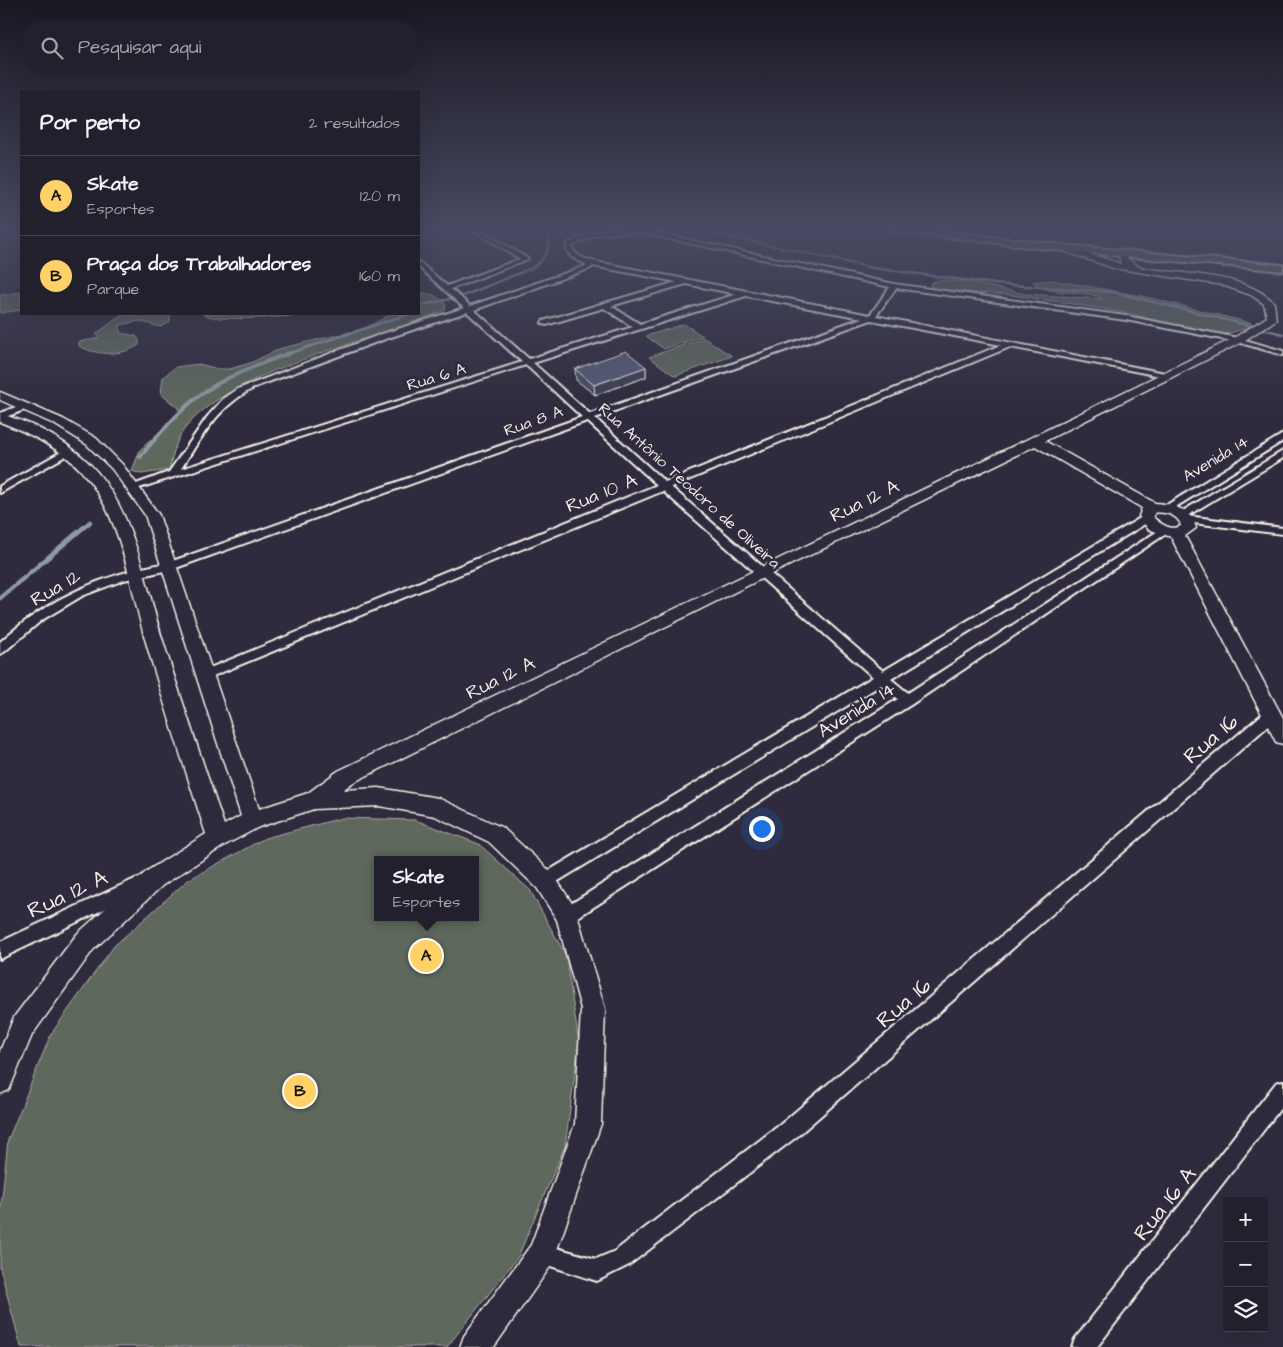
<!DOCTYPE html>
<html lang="pt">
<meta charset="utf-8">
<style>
body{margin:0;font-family:"Architects Daughter",sans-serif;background:#2f2d3a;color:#f1f3f6}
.controls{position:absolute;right:15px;bottom:15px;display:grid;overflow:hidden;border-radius:0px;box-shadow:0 5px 20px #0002}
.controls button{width:45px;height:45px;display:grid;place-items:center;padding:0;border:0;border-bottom:1px solid #403e4a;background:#23202e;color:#f1f3f6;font:25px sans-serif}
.you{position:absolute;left:761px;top:828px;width:18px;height:18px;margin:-12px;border:4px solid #fff;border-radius:50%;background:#1a73e8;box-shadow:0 0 0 8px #1a73e833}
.badge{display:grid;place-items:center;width:32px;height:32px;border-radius:50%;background:#ffd166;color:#111;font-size:16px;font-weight:700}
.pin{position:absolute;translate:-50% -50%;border:2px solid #fff;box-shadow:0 1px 5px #0006}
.popup{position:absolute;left:374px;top:856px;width:105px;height:65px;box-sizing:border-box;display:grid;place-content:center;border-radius:0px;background:#23202e;filter:drop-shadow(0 1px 4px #0005);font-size:16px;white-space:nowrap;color:#a3a3aa}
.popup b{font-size:19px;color:#f1f3f6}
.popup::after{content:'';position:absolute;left:50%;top:100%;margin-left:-10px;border:10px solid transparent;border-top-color:#23202e}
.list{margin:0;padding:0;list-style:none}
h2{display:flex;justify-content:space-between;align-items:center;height:65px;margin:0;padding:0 20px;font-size:21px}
h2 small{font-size:16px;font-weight:400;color:#a3a3aa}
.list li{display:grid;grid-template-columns:32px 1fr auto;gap:15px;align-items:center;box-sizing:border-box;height:80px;padding:0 20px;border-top:1px solid #403e4a}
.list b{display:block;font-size:19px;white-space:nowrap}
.list p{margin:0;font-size:16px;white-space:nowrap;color:#a3a3aa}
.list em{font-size:16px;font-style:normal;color:#a3a3aa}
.icon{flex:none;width:28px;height:28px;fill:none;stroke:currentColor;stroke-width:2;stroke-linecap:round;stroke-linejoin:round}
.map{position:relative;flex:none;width:1283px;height:1347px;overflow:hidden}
.search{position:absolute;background:#23202e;box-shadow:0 5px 20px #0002;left:20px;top:20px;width:400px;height:55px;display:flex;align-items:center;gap:12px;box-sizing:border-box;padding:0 18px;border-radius:28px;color:#a3a3aa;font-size:19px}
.panel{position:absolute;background:#23202e;box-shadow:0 5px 20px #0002;left:20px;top:90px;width:400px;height:225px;border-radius:0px}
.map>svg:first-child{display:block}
</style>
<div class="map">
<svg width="1283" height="1347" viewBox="0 0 1283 1347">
<rect width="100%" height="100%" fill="#2f2a3d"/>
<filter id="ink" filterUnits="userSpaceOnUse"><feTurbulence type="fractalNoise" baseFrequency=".02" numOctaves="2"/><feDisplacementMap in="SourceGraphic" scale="10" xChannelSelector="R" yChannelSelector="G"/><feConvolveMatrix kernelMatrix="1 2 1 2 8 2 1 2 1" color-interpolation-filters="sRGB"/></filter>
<g filter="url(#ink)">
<g fill="#5e685d" stroke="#a9aca2" fill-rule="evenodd">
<path d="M 939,280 L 969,282 L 1025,294 L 1103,299 C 1084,288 1047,297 1033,282 L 1052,280 L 1142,296 L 1251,323 L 1251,327 L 1222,335 L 1179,328 L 1132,314 L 1066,303 L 1010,295 L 945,291 L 931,287 L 930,283 Z"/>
<path d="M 21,292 L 21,310 L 0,313 L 0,295 Z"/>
<path d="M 419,292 L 434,295 L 444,302 L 446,306 L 445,310 C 375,341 223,370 181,434 C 175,444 172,459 169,470 L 141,474 L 132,471 L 140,450 L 180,413 L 178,408 L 161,394 L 163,377 L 176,367 L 199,364 L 218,369 L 230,369 L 250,363 L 282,348 L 363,329 L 392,314 L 419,314 Z"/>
<path d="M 123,314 L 170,314 L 170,322 L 160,327 L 139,321 L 120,325 L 120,333 L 136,336 L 139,340 L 139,345 C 122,356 97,356 79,346 L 79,342 L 99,338 L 96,334 Z"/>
<path d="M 203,314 L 320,314 C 301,315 214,324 203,314 Z"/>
<path d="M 684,324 L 703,336 L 664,349 L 646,336 Z"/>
<path d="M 704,338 L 732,356 L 675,376 L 649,357 Z"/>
<path d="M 342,818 L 415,820 L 479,844 L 530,890 L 566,956 L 579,1043 L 565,1146 L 518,1257 L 447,1347 L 21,1347 L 0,1268 L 0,1217 L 8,1140 L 51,1034 L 114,946 L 188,880 L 265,838 ZM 377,860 L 475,860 L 475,917 L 377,917 Z"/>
</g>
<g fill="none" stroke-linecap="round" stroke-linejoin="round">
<g stroke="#8f9ba4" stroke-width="2.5">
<path d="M 691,228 L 873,268 L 995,284 L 1113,292 L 1283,334"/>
<path d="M 419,306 L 463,296 L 532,268 C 549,257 550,247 548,228"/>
<path d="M 287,354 L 409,314"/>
</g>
<path stroke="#8f9ba4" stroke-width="4" d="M 140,457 C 157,436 175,415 196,398 C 223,377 259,364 290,353"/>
<path stroke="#8f9ba4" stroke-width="4.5" d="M 0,598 L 90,522"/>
<g stroke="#f4f1e8" stroke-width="4">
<g id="street">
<path d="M 470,228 L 477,228 L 528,259 L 451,289 L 470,306 L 586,266 L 586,264 C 576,260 565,256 567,244 C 587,231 610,228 634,228 L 894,284 L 1126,316 L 1238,338 L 1283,351 L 1283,355 L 1237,342 L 1126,320 L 896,288 L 876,316 L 1165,373 L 1169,375 L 1165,377 L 1010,347 L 671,487 L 883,671 L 1142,517 L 1150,517 L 1150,521 L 891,679 L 908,693 L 1161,529 L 1169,529 L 1170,531 L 912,704 L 567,924 L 561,922 L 559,916 L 561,910 L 898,699 L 881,685 L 550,886 L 545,888 L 540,886 L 537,881 L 540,876 L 873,677 L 663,491 L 208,678 L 200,678 L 198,675 L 200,672 L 657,485 L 587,421 L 173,569 L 124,580 L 82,596 L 42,620 L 4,652 L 0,654 L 0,642 C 49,598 103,574 167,563 L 582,417 L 526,365 L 136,489 L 130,489 L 128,487 L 169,472 L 208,416 L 223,399 L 238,389 L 379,335 L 464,308 L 419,267 L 419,262 L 447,286 L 520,259 ZM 625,232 L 643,233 L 890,287 L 870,315 L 592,261 C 583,258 574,256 572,246 L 596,235 ZM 593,266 L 677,282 L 543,321 L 542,323 L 546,325 L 604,308 L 633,327 L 529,359 L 474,310 L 591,268 ZM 686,284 L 737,294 L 640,324 L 611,306 ZM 746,296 L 862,318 L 590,414 L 533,363 ZM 467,312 L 522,362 L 181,469 C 204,433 220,403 260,385 L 385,339 ZM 871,320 L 1001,345 L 665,482 L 595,418 Z"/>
<path d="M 24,404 L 27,405 L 27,409 L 0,419 L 0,413 Z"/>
<path d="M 1283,434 L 1283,441 L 1169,511 L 1161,511 L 1160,509 Z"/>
<path d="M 68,448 L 73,451 L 71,453 L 0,493 L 0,486 Z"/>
<path d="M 1283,451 L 1283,458 L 1187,516 L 1283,528 L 1283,534 L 1185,522 L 1176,515 Z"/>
<path d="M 1271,710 L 1276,711 L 1278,715 L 1276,719 L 795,1138 L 629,1265 L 597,1281 L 535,1261 L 532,1254 L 535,1247 L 542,1244 L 596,1259 L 615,1251 L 781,1124 L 1266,711 Z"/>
<path d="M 137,878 L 142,881 L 145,886 L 142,891 L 0,959 L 0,942 Z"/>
<path d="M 1283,1081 L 1283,1105 L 1097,1347 L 1072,1347 L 1075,1339 L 1276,1083 Z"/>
</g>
</g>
<g stroke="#f4f1e8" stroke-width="3">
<path id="secondary" d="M 1064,245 L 1121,264 L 1119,255 L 1130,252 L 1132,254 L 1127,258 L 1139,267 C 1178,275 1246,272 1274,303 L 1276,320 L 1242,342 L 1045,441 L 1155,503 C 1172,504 1192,509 1196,528 L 1185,536 L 1283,718 L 1283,744 L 1276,742 L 1171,537 L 1148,529 L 1139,516 L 1142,508 L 1035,446 L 767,576 L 352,783 L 343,790 L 379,788 L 438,798 L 503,828 L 553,874 L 575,908 L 605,1009 L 601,1124 L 552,1264 L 494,1347 L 460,1347 L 464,1336 L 531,1245 L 575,1124 L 581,1009 L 557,920 L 537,888 L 489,842 L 435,816 L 379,806 L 314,809 L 259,827 L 225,845 L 163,885 L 93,950 L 32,1035 L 9,1090 L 0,1094 L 0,1051 L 14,1017 L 77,934 L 147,871 L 206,834 C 185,769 164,704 145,639 C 130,586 123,524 88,479 C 67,451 32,434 0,422 L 0,414 C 35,423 74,444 97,472 C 136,518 145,584 163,641 C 182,702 203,763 224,825 L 241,816 L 145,515 L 112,469 L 86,444 L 54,424 L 0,400 L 0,392 L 63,419 L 96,438 L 122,464 L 159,515 L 259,809 L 308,793 L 338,771 L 1030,438 L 1234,338 L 1267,317 L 1264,304 L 1251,295 L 1222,285 L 1113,268 L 1061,250 L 1060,248 ZM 1154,513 C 1164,511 1179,515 1181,526 C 1171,531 1162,525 1154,518 Z"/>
</g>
<g stroke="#f4f1e8" stroke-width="4">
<path id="primary" d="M 888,228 L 915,228 L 1064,245 L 1283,265 L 1283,271 L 1064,251 L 893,231 Z"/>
</g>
<use href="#street" fill="#2f2a3d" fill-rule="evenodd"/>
<use href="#secondary" fill="#2f2a3d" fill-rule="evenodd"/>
<use href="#primary" fill="#766964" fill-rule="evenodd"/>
</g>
<path fill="#494d65" stroke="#f4f1e8" d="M 646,367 L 646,377 L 595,395 L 576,380 L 575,369 Z"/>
<path fill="#3c3f53" stroke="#f4f1e8" d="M 646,367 L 646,377 L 595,395 L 594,385 Z"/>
<path fill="#555a76" stroke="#f4f1e8" d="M 626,351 L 646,367 L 594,385 L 575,369 Z"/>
</g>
<linearGradient id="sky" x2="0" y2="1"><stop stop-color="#1a1722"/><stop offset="0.55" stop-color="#474a62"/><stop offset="1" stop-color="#474a62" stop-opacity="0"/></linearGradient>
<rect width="1283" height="416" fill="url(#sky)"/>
<g text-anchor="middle" stroke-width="5" stroke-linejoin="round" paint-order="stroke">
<g font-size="16" fill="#f4f1e8" stroke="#2f2a3d">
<text transform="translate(436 376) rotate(-17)" y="6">Rua 6 A</text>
<text transform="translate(533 420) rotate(-20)" y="6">Rua 8 A</text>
<text transform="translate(1215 458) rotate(-31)" y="6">Avenida 14</text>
<text transform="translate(690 485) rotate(42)" y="6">Rua Antônio Teodoro de Oliveira</text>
</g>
<g font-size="19" fill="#f4f1e8" stroke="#2f2a3d">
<text transform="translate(601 492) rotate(-22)" y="7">Rua 10 A</text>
<text transform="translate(864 500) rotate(-26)" y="7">Rua 12 A</text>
<text transform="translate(55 587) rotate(-30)" y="7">Rua 12</text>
<text transform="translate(500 677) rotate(-26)" y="7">Rua 12 A</text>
<text transform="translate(856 709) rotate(-32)" y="7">Avenida 14</text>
</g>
<g font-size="22" fill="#f4f1e8" stroke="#2f2a3d">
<text transform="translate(1210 738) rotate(-41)" y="8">Rua 16</text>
<text transform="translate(67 893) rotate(-25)" y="8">Rua 12 A</text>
<text transform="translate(903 1002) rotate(-41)" y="8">Rua 16</text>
<text transform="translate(1164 1203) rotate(-52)" y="8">Rua 16 A</text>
</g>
</g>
</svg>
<div class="controls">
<button>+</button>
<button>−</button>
<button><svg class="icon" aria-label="layers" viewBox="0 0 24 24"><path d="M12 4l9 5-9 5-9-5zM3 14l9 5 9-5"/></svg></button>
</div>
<div class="you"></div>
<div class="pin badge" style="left:426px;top:956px">A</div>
<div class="popup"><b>Skate</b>Esportes</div>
<div class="pin badge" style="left:300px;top:1091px">B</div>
<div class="search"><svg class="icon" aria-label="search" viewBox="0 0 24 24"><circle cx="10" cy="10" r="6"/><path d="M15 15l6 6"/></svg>Pesquisar aqui</div>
<section class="panel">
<h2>Por perto<small>2 resultados</small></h2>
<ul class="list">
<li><span class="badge">A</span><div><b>Skate</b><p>Esportes</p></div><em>120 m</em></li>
<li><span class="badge">B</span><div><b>Praça dos Trabalhadores</b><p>Parque</p></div><em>160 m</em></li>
</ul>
</section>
</div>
